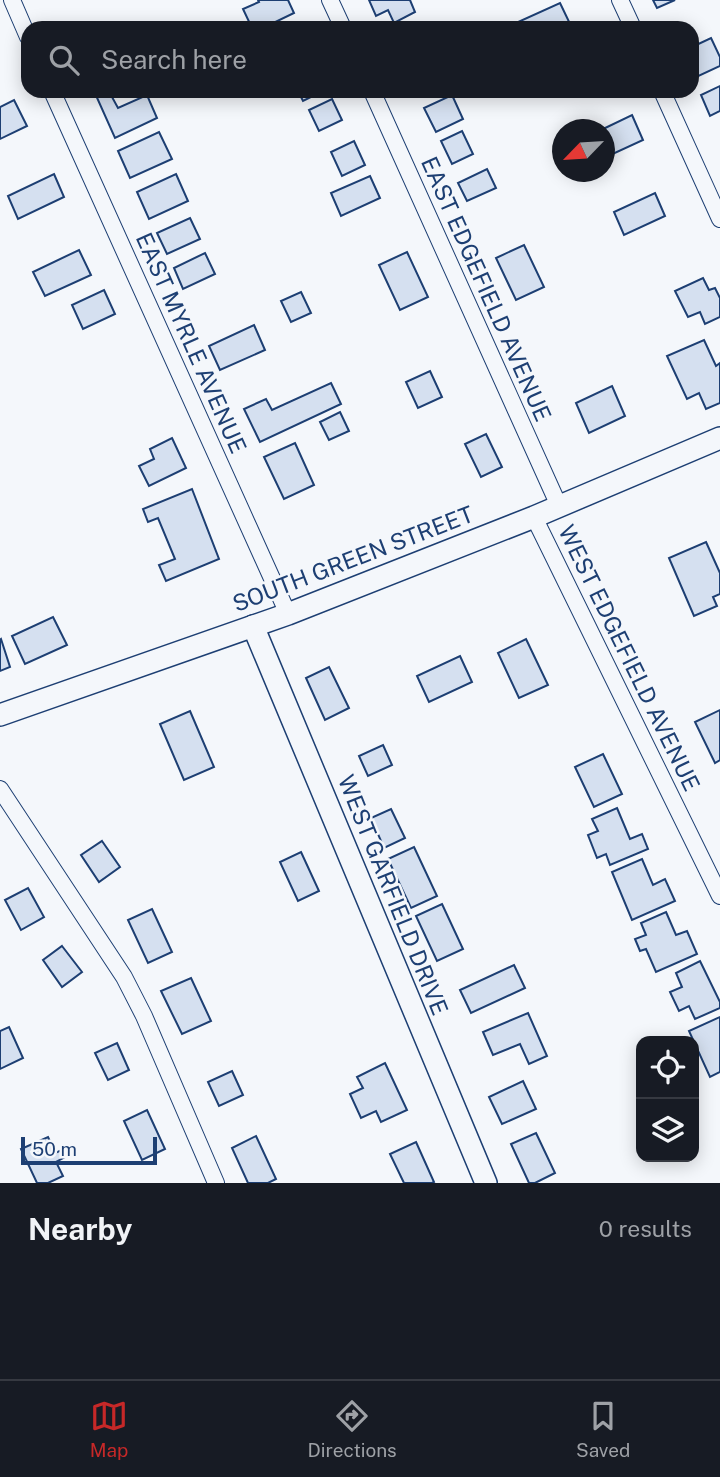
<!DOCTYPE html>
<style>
body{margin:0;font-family:"Public Sans",sans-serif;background:#20242c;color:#f1f3f6}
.controls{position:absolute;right:21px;bottom:21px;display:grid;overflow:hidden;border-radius:14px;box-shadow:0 4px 18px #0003}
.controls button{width:63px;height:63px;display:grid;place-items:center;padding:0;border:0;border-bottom:2px solid #363941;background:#171b24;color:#f1f3f6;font:35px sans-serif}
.compass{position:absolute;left:552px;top:119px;width:63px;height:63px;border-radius:50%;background:#171b24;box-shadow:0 4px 18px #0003;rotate:245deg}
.scale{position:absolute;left:21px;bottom:18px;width:136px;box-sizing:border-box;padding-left:7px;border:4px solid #1d3f73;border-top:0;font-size:19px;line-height:24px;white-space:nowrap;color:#1d3f73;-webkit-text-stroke:5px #f4f7fb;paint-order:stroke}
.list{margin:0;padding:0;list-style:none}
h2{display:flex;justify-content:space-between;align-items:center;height:91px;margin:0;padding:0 28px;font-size:30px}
h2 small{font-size:23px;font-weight:400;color:#9ea1a6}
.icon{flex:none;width:38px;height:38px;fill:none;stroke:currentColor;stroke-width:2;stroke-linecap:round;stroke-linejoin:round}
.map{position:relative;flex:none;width:720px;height:1183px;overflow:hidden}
.search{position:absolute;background:#171b24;box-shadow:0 4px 18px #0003;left:21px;right:21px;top:21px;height:77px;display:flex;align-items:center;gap:18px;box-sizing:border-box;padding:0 24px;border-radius:21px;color:#9ea1a6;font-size:26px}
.sheet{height:196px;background:#171b24}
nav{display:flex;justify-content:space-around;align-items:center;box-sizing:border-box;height:98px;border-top:2px solid #363941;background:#171b24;font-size:19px;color:#9ea1a6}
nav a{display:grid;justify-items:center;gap:4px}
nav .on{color:#c62828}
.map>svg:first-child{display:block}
</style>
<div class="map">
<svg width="720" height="1183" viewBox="0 0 720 1183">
<rect width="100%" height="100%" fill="#f4f7fb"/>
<g fill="#d5e0f0" stroke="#1d3f73" stroke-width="2">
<path d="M 258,0 L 288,0 L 294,13 L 263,28 L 252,28 L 243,9 L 259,2 Z"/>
<path d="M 369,0 L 410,0 L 415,12 L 394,23 L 388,10 L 376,16 Z"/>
<path d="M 653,0 L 675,0 L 657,8 Z"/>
<path d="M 560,3 L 572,28 L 520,28 L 518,22 Z"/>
<path d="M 711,38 L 720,57 L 720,66 L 692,79 L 692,47 Z"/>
<path d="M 720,86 L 720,111 L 710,116 L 701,95 Z"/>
<path d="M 94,91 L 124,91 L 112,97 L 118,108 L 147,95 L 157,118 L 115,138 Z"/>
<path d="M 298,91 L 323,91 L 303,101 Z"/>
<path d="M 452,95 L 463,119 L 436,132 L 424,108 Z"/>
<path d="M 332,99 L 342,120 L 319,131 L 309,110 Z"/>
<path d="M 14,100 L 27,126 L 0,139 L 0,107 Z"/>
<path d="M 632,115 L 643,140 L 604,158 L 604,130 L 601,130 Z"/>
<path d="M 462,131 L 473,154 L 452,164 L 441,141 Z"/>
<path d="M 159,132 L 172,159 L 130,178 L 118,151 Z"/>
<path d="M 354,141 L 365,165 L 342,176 L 331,152 Z"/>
<path d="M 487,169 L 496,188 L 467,201 L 458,183 Z"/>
<path d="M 54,174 L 64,197 L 18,219 L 8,196 Z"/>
<path d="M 176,174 L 188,201 L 149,219 L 137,192 Z"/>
<path d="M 370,176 L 380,198 L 341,216 L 331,193 Z"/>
<path d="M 655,193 L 665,216 L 624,235 L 614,212 Z"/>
<path d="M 190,218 L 200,239 L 167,254 L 157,233 Z"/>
<path d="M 524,245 L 544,287 L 516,300 L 496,258 Z"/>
<path d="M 79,250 L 91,275 L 45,296 L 33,272 Z"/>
<path d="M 407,252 L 428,297 L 400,310 L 379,265 Z"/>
<path d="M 205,253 L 215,274 L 183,289 L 174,268 Z"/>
<path d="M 703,278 L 709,290 L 715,288 L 720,298 L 720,317 L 705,324 L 700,312 L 688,317 L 675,291 Z"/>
<path d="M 104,290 L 115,314 L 83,329 L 72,305 Z"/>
<path d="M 301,292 L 311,313 L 291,322 L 281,301 Z"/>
<path d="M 254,325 L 265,350 L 220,370 L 209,346 Z"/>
<path d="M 704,340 L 716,366 L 720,363 L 720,403 L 706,409 L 699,393 L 687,399 L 667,356 Z"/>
<path d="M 430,371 L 442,397 L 418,408 L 406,382 Z"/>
<path d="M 331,383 L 341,404 L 260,442 L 244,409 L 266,399 L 272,410 Z"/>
<path d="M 612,386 L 625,416 L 589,433 L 576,403 Z"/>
<path d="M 340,412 L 349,431 L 329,440 L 320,422 Z"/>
<path d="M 486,434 L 502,467 L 481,477 L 465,444 Z"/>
<path d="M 172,438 L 186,468 L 149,486 L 139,466 L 154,459 L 150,449 Z"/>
<path d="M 295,443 L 314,485 L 284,499 L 264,457 Z"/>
<path d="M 192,489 L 219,559 L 166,581 L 159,565 L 175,559 L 158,518 L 148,522 L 143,509 Z"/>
<path d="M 706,542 L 720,573 L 720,594 L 713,597 L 717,606 L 694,616 L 669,558 Z"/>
<path d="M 53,617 L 67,645 L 25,664 L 12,636 Z"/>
<path d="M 1,639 L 10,667 L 0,671 L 0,640 Z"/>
<path d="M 526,639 L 548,685 L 519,698 L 498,653 Z"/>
<path d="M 460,656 L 472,682 L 429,702 L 417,676 Z"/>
<path d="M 329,667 L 349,708 L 325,720 L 306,678 Z"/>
<path d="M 720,710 L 720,760 L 715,763 L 695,722 Z"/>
<path d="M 190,711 L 214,767 L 184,780 L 160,724 Z"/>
<path d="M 383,745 L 392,765 L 368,776 L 359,756 Z"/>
<path d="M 603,754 L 622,794 L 594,807 L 575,767 Z"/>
<path d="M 617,808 L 630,839 L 642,834 L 648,849 L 610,865 L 606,854 L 597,858 L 588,835 L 598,831 L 592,819 Z"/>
<path d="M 391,809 L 405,838 L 384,848 L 371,818 Z"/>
<path d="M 102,841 L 120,867 L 99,882 L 81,855 Z"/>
<path d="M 414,847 L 437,896 L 411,908 L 388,859 Z"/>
<path d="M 301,852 L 319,891 L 298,901 L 280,862 Z"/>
<path d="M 642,859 L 653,885 L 665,879 L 675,901 L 632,920 L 612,872 Z"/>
<path d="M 28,888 L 44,917 L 21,930 L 5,900 Z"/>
<path d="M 442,904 L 463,949 L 437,961 L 416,916 Z"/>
<path d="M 152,909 L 172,952 L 148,963 L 128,920 Z"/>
<path d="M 666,912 L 676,935 L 687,931 L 697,954 L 656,972 L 646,949 L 640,951 L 635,939 L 646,935 L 641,923 Z"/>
<path d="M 62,946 L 82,972 L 62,987 L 43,960 Z"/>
<path d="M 700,961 L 720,1002 L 720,1008 L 695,1019 L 689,1006 L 679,1011 L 670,992 L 682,987 L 676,973 Z"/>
<path d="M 514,965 L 525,988 L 471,1013 L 460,990 Z"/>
<path d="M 191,978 L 211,1021 L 182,1034 L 161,991 Z"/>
<path d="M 528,1013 L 547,1056 L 529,1064 L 520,1044 L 493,1055 L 483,1032 Z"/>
<path d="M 720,1017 L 720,1072 L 710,1077 L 689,1031 Z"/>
<path d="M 9,1027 L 23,1058 L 0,1069 L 0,1031 Z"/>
<path d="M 117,1043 L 129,1070 L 108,1080 L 95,1053 Z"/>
<path d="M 385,1063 L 407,1110 L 381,1122 L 376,1111 L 361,1118 L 350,1094 L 363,1088 L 357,1077 Z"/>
<path d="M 232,1071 L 243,1095 L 219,1106 L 208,1082 Z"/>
<path d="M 523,1081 L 536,1109 L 502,1124 L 489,1097 Z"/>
<path d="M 147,1110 L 165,1149 L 142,1160 L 124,1121 Z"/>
<path d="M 536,1133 L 555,1173 L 535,1183 L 529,1183 L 511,1144 Z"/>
<path d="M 256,1136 L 276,1179 L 268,1183 L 248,1183 L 232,1148 Z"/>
<path d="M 48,1137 L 55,1153 L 62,1150 L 65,1157 L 56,1162 L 63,1176 L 48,1183 L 37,1183 L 21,1149 Z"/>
<path d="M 416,1142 L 434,1182 L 432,1183 L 404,1183 L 390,1154 Z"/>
</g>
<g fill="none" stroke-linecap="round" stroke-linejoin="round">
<g stroke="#1d3f73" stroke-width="18">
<g id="minor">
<path d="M 12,0 L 28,37"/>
<path d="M 330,0 L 343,28"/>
<path d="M 620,0 L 633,28"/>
<path d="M 52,91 L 288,614"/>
<path d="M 372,91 L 559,506"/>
<path d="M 662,91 L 720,219"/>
<path d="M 534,517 L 720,896"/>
<path d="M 0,789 L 124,977 L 144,1016 L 216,1183"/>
</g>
</g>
<g stroke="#1d3f73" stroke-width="24">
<g id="tertiary">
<path d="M 253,626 L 486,1183"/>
<path d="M 0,715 L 288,614 L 534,517 L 720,438"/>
</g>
</g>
<use href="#minor" stroke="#f4f7fb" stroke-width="16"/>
<use href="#tertiary" stroke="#f4f7fb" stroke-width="21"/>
</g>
<g text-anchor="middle" stroke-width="5" stroke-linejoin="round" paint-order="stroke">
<g font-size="23" fill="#1d3f73" stroke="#f4f7fb">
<text transform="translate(486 289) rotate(66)" y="8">EAST EDGEFIELD AVENUE</text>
<text transform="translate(191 343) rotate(66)" y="8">EAST MYRLE AVENUE</text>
<text transform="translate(353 559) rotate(-21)" y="8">SOUTH GREEN STREET</text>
<text transform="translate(629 658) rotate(64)" y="8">WEST EDGEFIELD AVENUE</text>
<text transform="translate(393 895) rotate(68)" y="8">WEST GARFIELD DRIVE</text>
</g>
</g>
</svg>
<div class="controls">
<button><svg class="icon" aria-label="locate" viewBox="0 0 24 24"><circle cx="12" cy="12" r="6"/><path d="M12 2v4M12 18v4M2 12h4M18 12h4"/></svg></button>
<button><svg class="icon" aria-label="layers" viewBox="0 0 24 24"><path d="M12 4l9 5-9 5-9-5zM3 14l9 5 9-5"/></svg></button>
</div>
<svg class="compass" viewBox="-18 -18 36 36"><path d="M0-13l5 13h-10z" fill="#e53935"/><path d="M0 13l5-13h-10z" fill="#9ea1a6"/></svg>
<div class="scale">50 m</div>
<div class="search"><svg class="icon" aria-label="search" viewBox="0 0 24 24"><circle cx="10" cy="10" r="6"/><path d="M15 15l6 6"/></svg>Search here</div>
</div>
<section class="sheet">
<h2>Nearby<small>0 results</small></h2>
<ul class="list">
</ul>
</section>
<nav>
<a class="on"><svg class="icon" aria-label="map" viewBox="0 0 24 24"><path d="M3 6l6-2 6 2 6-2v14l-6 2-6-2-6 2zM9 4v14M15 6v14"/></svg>Map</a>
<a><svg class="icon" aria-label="directions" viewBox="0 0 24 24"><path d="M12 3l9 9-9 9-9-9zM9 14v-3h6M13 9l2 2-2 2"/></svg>Directions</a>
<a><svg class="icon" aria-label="saved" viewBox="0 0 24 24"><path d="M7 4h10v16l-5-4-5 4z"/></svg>Saved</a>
</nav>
